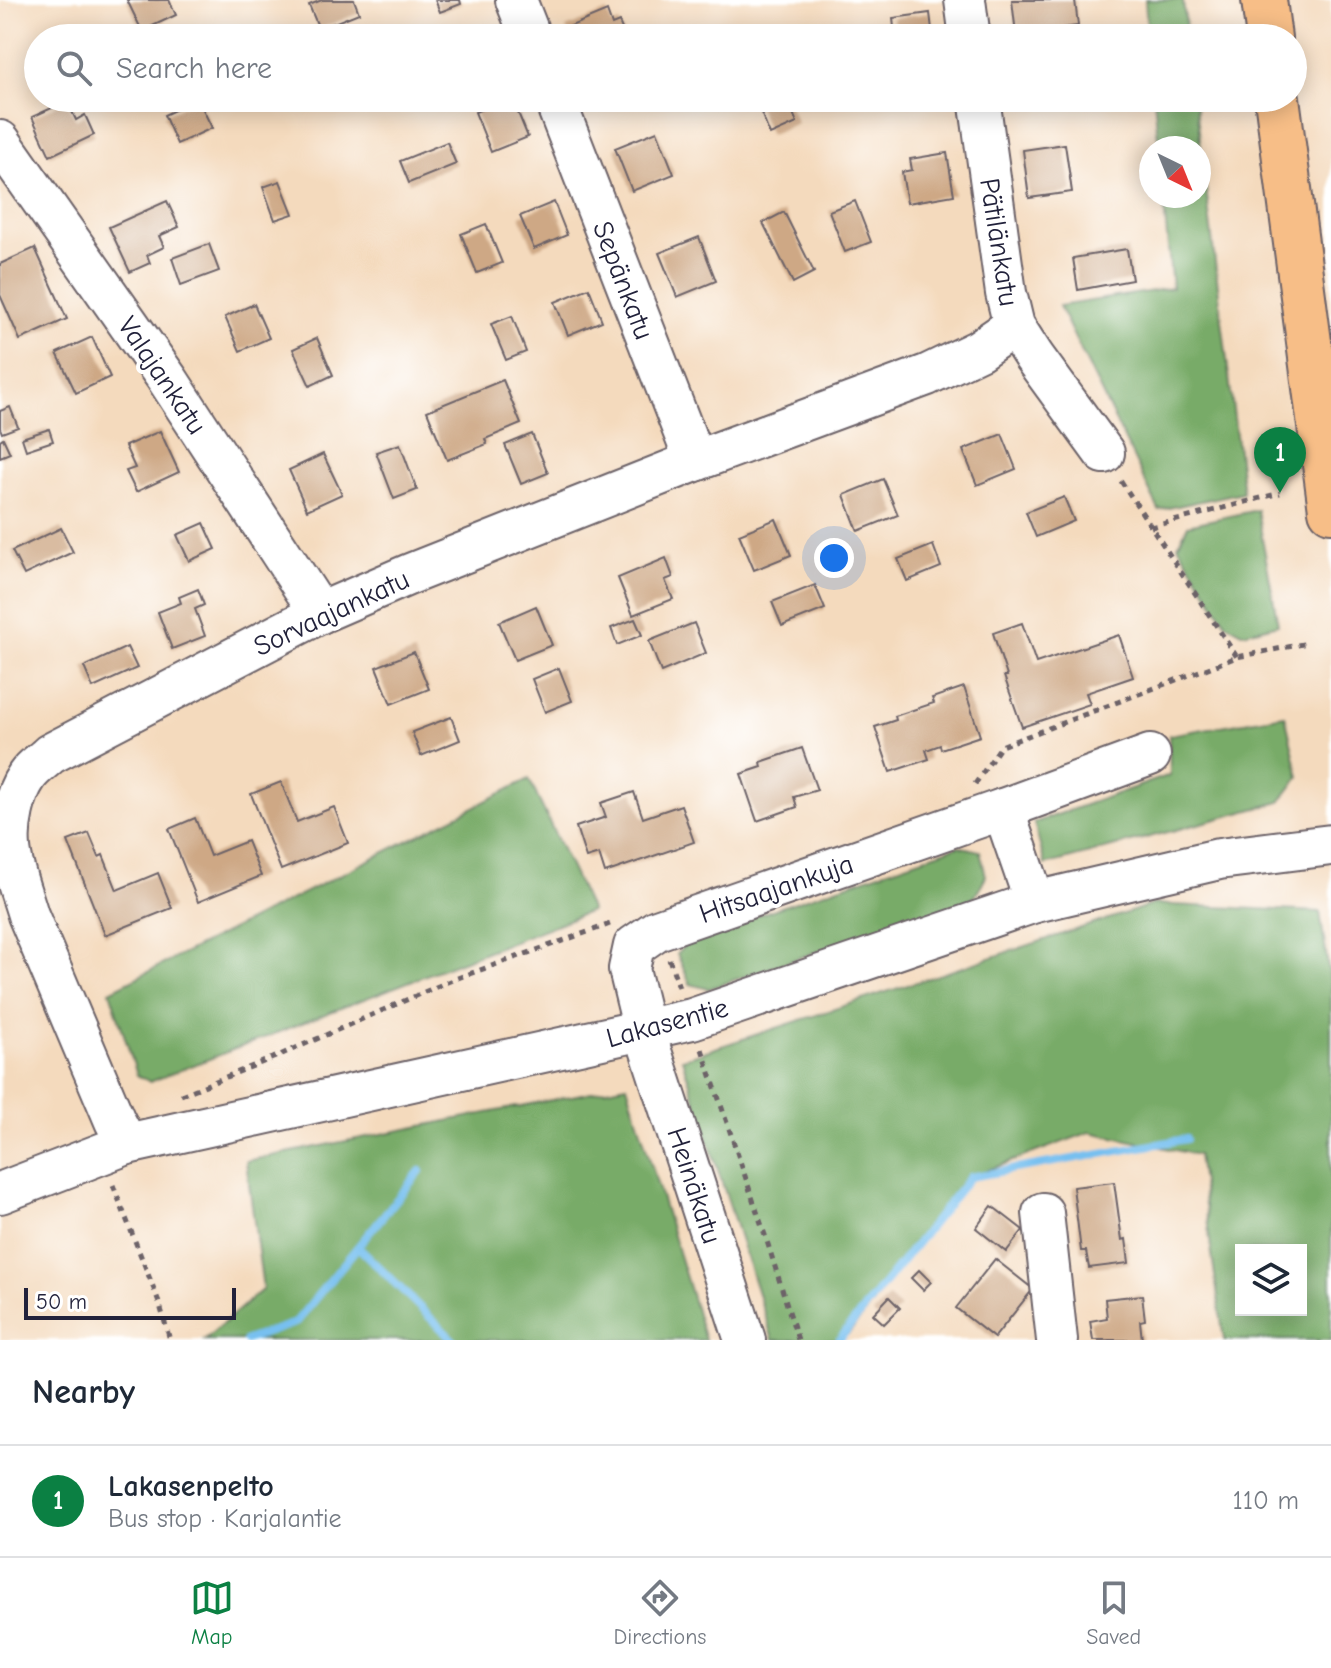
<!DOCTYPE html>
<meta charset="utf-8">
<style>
body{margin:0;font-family:"Comic Neue",sans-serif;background:#f2f2f3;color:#1f2937}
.controls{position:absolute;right:24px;bottom:24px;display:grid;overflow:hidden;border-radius:0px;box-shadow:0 4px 20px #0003}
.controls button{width:72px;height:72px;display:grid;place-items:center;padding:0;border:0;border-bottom:2px solid #e0e1e3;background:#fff;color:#1f2937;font:40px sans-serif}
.compass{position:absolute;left:1139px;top:136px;width:72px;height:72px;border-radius:50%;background:#fff;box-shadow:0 4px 20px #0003;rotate:137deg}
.scale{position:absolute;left:24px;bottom:20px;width:212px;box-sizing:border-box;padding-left:8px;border:4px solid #22223b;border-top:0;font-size:22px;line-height:28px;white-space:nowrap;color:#22223b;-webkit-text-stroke:6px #fff;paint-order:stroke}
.you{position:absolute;left:834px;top:558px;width:28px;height:28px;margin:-20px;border:6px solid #fff;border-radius:50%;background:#1a73e8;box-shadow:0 0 0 12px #1a73e833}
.badge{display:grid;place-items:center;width:52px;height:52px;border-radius:50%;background:#0b8043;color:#fff;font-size:26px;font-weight:700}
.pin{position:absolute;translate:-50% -66px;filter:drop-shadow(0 2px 4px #0008)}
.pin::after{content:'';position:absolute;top:42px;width:28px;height:24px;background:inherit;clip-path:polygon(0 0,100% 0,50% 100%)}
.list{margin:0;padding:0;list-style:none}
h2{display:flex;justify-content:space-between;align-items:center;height:104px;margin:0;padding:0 32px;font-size:34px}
h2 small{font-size:26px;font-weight:400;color:#747a83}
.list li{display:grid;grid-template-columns:52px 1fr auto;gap:24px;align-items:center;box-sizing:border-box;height:112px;padding:0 32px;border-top:2px solid #e0e1e3}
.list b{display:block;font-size:30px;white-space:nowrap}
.list p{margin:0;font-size:26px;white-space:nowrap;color:#747a83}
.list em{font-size:26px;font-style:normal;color:#747a83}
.icon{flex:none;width:44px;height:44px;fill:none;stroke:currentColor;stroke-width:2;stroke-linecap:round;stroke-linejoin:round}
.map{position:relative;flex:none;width:1331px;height:1340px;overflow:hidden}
.search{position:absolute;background:#fff;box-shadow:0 4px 20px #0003;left:24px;right:24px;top:24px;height:88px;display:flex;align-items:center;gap:20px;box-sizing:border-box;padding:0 28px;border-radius:44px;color:#747a83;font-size:30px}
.sheet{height:216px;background:#fff}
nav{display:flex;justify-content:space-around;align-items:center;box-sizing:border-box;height:112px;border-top:2px solid #e0e1e3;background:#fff;font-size:22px;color:#747a83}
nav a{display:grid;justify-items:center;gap:4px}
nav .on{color:#0b8043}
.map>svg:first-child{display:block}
</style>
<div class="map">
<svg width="1331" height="1340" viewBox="0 0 1331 1340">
<rect width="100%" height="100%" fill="#fff"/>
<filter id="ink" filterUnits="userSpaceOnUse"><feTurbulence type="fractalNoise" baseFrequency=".0125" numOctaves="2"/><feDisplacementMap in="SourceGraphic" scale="16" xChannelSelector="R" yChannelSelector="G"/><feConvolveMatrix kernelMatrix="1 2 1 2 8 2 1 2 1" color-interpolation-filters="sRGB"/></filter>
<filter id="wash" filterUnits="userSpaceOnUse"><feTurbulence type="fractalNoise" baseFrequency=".006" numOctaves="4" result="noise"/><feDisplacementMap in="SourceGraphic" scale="32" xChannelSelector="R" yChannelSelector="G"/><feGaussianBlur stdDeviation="1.8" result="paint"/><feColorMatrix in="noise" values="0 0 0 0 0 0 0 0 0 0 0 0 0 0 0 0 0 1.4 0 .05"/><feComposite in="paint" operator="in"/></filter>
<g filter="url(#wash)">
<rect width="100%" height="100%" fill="#f4dabd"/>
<g fill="#78ab67" stroke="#4d6651" stroke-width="2" fill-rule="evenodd">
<path d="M 1145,0 L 1183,0 L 1187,38 L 1148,38 Z"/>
<path d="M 1154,98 L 1195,98 L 1243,492 L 1159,510 L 1059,306 L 1172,288 L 1163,196 L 1199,196 L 1199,148 L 1159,148 Z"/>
<path d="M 1257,510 L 1278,624 L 1244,633 L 1226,623 L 1178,545 L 1188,525 Z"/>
<path d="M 1285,715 L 1299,777 L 1280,802 L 1045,865 L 1034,823 L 1170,775 L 1169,735 Z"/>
<path d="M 529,779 L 591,911 L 150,1082 L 137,1075 L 110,991 Z"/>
<path d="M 958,846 L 980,851 L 986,876 L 974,898 L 708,989 L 690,984 L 677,954 L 691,938 Z"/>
<path d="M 1154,904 L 1320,912 L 1331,987 L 1331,1340 L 1224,1340 L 1198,1155 L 1090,1132 L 972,1176 L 849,1333 L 840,1340 L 773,1340 L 682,1059 ZM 1241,1250 L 1301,1250 L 1301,1310 L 1241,1310 Z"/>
<path d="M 627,1085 L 705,1340 L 204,1340 L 263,1289 L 246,1161 Z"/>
</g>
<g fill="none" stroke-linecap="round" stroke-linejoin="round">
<g stroke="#77c0f0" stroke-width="8">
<path d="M 358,1247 L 453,1340"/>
<path d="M 246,1340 L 295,1323 L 420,1171"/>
<path d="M 839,1340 L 970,1177 L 1186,1139"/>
</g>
</g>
<g id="blocks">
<g fill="#cea885">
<path d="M 127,0 L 169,0 L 176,15 L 142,31 Z"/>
<path d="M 322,0 L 354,0 L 359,13 L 319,29 L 309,5 Z"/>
<path d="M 435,0 L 460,0 L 461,4 L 440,12 Z"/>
<path d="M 1012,0 L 1075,0 L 1078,26 L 1016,34 Z"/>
<path d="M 607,11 L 612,25 L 619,22 L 626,38 L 570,38 L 566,28 Z"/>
<path d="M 930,13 L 933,38 L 895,38 L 893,18 Z"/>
<path d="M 723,28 L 727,38 L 698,38 Z"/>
<path d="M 490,98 L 512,98 L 528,137 L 491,152 L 475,112 L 492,105 Z"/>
<path d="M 755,98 L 787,98 L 797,123 L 770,135 Z"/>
<path d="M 198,99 L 212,128 L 177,144 L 164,115 Z"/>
<path d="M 67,101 L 76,120 L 85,115 L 94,135 L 50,156 L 32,117 Z"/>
<path d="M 657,131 L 674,174 L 632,191 L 615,148 Z"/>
<path d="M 447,142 L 456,164 L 409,183 L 400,161 Z"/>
<path d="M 1065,144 L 1072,192 L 1029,198 L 1023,150 Z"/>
<path d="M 947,153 L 954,195 L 907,203 L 902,172 L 912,170 L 910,159 Z"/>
<path d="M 280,181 L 293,214 L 275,220 L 263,187 Z"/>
<path d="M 167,201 L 179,227 L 159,236 L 164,247 L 147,255 L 150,263 L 130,272 L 109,227 Z"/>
<path d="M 855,201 L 871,242 L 845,252 L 829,211 Z"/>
<path d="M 554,202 L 567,235 L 534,249 L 520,216 Z"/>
<path d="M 784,212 L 814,272 L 793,283 L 763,223 Z"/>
<path d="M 486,224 L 502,263 L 477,273 L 461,234 Z"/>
<path d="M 699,237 L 716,281 L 677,297 L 659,253 Z"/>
<path d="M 209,244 L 219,271 L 181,285 L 172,258 Z"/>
<path d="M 35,248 L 67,319 L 20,340 L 0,295 L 0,264 Z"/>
<path d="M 1127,249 L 1132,280 L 1078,290 L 1073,258 Z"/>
<path d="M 589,288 L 602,321 L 568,335 L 555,302 Z"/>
<path d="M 254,304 L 269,338 L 240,351 L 225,317 Z"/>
<path d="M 512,316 L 526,352 L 506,360 L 491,324 Z"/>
<path d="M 92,337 L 110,377 L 76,393 L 57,353 Z"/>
<path d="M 317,338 L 333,375 L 310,386 L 293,349 Z"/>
<path d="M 503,380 L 521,424 L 485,439 L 487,444 L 447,460 L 427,411 Z"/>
<path d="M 10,407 L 18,427 L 2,433 L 0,428 L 0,411 Z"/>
<path d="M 49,429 L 53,441 L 26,450 L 22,438 Z"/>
<path d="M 160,431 L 179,472 L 136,492 L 126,471 L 135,468 L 125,446 Z"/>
<path d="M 532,434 L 548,473 L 521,484 L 505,445 Z"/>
<path d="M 1002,434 L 1016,469 L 977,485 L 963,450 Z"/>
<path d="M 3,438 L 10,453 L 0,457 L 0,440 Z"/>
<path d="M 400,444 L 417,490 L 394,499 L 376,452 Z"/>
<path d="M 323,454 L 342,494 L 307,510 L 289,470 Z"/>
<path d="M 883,479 L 898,515 L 858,531 L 844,495 Z"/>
<path d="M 1064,497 L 1074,521 L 1036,537 L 1026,512 Z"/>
<path d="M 776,519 L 791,555 L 754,570 L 739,534 Z"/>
<path d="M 204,523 L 216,549 L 189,561 L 177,535 Z"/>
<path d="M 61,528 L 73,552 L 24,575 L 12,551 Z"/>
<path d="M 933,545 L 941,567 L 907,581 L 898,559 Z"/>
<path d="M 666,558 L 673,577 L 665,580 L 673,599 L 633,615 L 618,578 Z"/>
<path d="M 815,585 L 825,609 L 782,626 L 772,602 Z"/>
<path d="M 198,589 L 204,605 L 195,609 L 205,636 L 172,649 L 158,612 L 181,603 L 179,597 Z"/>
<path d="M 536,606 L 552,645 L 515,660 L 499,622 Z"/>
<path d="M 635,619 L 642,635 L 617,645 L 611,628 Z"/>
<path d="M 694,623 L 706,653 L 661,672 L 649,641 Z"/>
<path d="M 1022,623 L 1036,663 L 1119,635 L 1133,677 L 1086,693 L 1090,704 L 1022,727 L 1004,676 L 1007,676 L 993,633 Z"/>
<path d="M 127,647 L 137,668 L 93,688 L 84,667 Z"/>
<path d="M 414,652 L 429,689 L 391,704 L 376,667 Z"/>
<path d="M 559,668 L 572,701 L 545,712 L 532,679 Z"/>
<path d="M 964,687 L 980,736 L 941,749 L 940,745 L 926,750 L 929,759 L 890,772 L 875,727 L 896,720 L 895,716 L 934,703 L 932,698 Z"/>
<path d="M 451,717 L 460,740 L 421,756 L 412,732 Z"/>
<path d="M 802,748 L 817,790 L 794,797 L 797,807 L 757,821 L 741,774 L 762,767 L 761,762 Z"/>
<path d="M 281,782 L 297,822 L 334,807 L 348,843 L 281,870 L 251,794 Z"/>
<path d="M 634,792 L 643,818 L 681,805 L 694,842 L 605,873 L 599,854 L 586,858 L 576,827 L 606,817 L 601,803 Z"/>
<path d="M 195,818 L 210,856 L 247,841 L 261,876 L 198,902 L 169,829 Z"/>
<path d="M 89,833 L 99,857 L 103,855 L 117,890 L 158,873 L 172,908 L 105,935 L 68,841 Z"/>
<path d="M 1114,1182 L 1122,1240 L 1126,1239 L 1129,1263 L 1089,1268 L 1086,1251 L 1081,1251 L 1073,1187 Z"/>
<path d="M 992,1206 L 1023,1230 L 1006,1252 L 976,1228 Z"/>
<path d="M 995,1259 L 1033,1289 L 994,1338 L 956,1308 Z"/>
<path d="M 919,1270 L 931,1282 L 923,1290 L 911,1278 Z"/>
<path d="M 1142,1295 L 1145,1320 L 1140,1321 L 1142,1340 L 1093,1340 L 1090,1321 L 1107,1318 L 1105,1299 Z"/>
<path d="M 889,1297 L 900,1308 L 884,1324 L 873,1314 Z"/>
</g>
</g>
</g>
<g filter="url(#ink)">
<use href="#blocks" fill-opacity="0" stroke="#6c6268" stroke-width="2"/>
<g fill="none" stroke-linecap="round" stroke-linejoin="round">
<g stroke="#6c6268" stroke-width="44">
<g id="minor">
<path d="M 516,0 L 531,38"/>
<path d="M 965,0 L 970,38"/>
<path d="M 554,98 L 695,461"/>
<path d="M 979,98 L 1006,293 L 1014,326 L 1034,357 L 1104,453"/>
<path d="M 0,141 L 168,380 L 320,613"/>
<path d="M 1003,809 L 1150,755"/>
<path d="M 127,1144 L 115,1121 L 28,915 C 22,894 12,870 10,848 C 8,825 14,795 27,776 C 33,767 43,761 50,754 L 320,613 L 410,574 L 695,461 L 927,375 L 979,350 L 1014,326"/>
<path d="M 0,1193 L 127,1144 L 692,1019 L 1035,902 L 1219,859 L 1331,845"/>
<path d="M 1043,1213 L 1057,1340"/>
<path d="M 745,1340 L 644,1030 L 629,969 L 634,946 L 657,930 L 1003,809 L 1035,902"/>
</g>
</g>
<g stroke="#6c6268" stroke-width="48">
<g id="major">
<path d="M 1264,0 L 1269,38"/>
<path d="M 1277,98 L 1331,510"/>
</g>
</g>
<g stroke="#6c6268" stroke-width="5" stroke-dasharray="6 6" stroke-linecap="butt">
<path d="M 1121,481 L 1237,657"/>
<path d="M 1151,527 L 1280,493"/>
<path d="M 975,784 L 1001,746 L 1237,657 L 1308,643"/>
<path d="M 669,959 L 679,987"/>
<path d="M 702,1049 L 766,1238 L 798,1340"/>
<path d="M 181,1095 L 273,1058 L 452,980 L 610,924"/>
<path d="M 113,1185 L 159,1302 L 170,1340"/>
</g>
<use href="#minor" stroke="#fff" stroke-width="40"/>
<use href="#major" stroke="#f7be87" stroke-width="44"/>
</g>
</g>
<g text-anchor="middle" stroke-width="8" stroke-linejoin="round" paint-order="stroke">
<g font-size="28" fill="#22223b" stroke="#fff">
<text transform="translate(1000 242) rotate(81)" y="10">Pätilänkatu</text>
<text transform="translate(624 280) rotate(69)" y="10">Sepänkatu</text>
<text transform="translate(163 375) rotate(56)" y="10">Valajankatu</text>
<text transform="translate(331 612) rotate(-25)" y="10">Sorvaajankatu</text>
<text transform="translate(776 888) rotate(-19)" y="10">Hitsaajankuja</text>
<text transform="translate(667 1022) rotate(-15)" y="10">Lakasentie</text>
<text transform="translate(695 1185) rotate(72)" y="10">Heinäkatu</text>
</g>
</g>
</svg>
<div class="controls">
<button><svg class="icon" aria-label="layers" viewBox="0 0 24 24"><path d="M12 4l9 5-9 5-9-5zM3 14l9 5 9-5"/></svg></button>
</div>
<svg class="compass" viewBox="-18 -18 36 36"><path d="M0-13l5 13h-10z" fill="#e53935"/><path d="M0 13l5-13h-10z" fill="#747a83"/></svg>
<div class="scale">50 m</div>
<div class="you"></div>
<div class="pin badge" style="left:1280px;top:493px">1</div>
<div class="search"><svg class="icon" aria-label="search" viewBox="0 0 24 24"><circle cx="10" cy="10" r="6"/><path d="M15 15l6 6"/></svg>Search here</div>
</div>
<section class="sheet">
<h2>Nearby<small></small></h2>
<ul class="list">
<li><span class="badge">1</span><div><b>Lakasenpelto</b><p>Bus stop · Karjalantie</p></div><em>110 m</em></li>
</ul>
</section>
<nav>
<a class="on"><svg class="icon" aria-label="map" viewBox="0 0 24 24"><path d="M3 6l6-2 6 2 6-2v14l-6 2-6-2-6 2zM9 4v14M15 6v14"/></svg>Map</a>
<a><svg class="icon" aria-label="directions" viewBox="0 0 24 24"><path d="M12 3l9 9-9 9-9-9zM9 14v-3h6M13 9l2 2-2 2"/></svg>Directions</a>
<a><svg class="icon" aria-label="saved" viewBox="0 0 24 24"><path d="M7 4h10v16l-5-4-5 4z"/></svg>Saved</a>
</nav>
